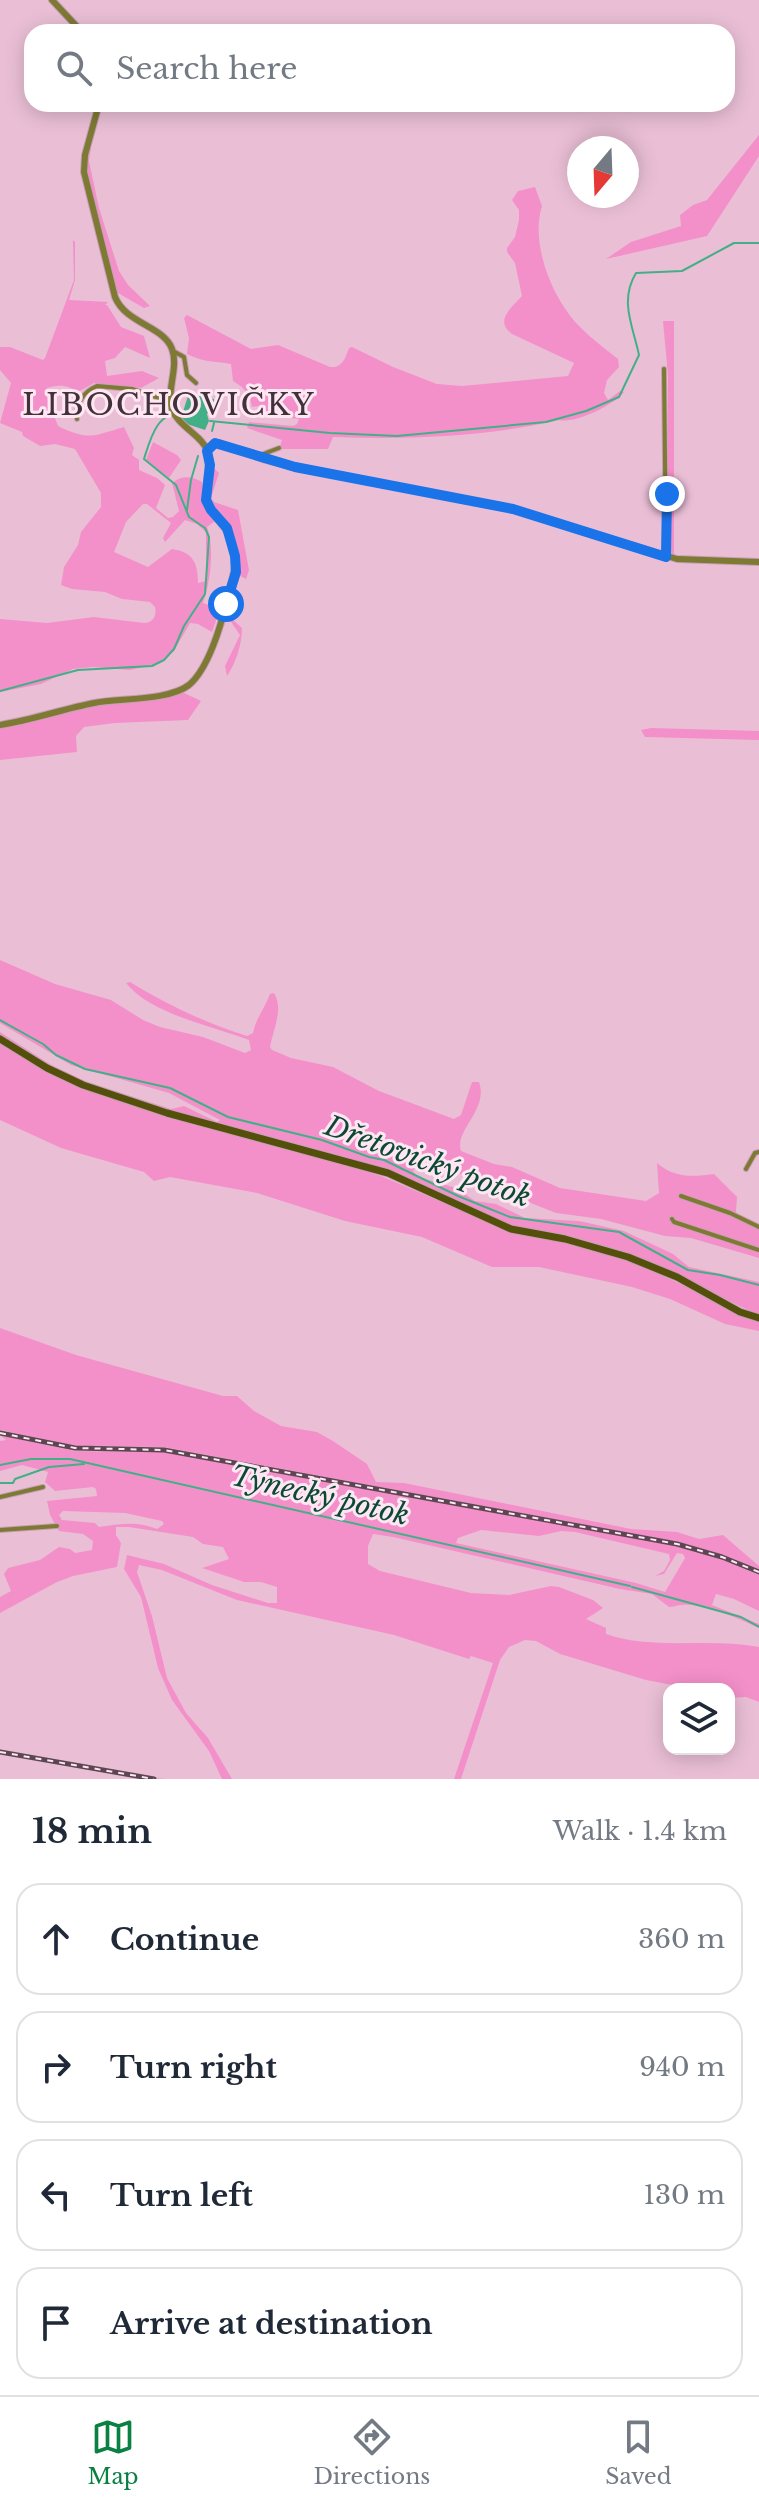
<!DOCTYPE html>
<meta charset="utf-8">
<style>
body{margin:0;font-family:"Libre Baskerville",serif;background:#f6f6f7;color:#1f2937}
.controls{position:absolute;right:24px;bottom:24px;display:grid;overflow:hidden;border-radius:16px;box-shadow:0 4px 20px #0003}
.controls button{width:72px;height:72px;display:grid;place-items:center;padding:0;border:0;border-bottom:2px solid #e0e1e3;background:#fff;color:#1f2937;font:40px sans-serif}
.compass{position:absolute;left:567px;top:136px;width:72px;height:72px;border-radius:50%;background:#fff;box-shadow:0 4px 20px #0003;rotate:199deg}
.stop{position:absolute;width:24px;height:24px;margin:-18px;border:6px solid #1a73e8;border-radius:50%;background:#fff}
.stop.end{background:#1a73e8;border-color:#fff;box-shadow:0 2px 8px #0008}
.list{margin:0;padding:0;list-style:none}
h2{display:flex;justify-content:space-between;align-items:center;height:104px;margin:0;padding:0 32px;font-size:34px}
h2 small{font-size:26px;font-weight:400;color:#747a83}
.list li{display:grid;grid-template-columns:52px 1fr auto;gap:24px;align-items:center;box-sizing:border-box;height:112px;margin:0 16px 16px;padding:0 16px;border:2px solid #e0e1e3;border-radius:24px}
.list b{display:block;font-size:30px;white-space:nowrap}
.list em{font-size:26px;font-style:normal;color:#747a83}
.icon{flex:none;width:44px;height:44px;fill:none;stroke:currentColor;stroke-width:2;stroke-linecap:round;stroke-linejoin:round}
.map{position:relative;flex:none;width:759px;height:1779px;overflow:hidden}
.search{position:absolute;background:#fff;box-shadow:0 4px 20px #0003;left:24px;right:24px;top:24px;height:88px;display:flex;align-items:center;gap:20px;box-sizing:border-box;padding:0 28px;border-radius:24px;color:#747a83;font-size:30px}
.sheet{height:616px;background:#fff}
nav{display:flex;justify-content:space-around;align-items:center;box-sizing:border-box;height:112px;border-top:2px solid #e0e1e3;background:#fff;font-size:22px;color:#747a83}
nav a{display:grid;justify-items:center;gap:4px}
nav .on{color:#0b8043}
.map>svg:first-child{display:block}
</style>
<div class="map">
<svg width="759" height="1779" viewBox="0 0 759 1779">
<rect width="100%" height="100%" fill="#eabfd6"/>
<g fill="#e3b1cc">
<path d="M 0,1430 L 75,1446 L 164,1447 L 678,1542 L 738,1560 L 759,1569 L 759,1575 L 722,1559 L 677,1546 L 164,1452 L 62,1449 L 0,1435 Z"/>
<path d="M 0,1749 L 146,1775 L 165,1779 L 141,1779 L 0,1754 Z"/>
</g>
<g fill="#f390c9" fill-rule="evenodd">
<path d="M 759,135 L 759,156 L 707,236 L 606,259 L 631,242 L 681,226 L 680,215 L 693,205 L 707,200 Z"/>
<path d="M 88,148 L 91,148 L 89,161 L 99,208 L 119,271 L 128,285 L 150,306 L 144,308 L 118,293 L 113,281 L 86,176 Z"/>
<path d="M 535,187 L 542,206 C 532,237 546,280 564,307 C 577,328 599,344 618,359 L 619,367 L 607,380 L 604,393 L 608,400 L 620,391 L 624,392 C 614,405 575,424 559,420 C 486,437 408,440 333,437 L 328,449 L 279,449 L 282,440 L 247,428 L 249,422 L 293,426 L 297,424 L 299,419 L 269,415 L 258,406 L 252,407 C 250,393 244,388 233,381 L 231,364 C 214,361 202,362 187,354 L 189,338 L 184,318 L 187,315 L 251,349 L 278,345 L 330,367 C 343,368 345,358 349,348 L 352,347 L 393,367 L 437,384 L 462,386 L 568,376 L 574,363 L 512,334 C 494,321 511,308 522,296 L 515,263 L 507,252 L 507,248 L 515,237 L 519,220 L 519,210 L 512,200 L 518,191 Z"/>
<path d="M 73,240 L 75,242 L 75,280 L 69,300 L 108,302 L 105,305 L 107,305 L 121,327 L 144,336 L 150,358 L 125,347 L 115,358 L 105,361 L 107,376 L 142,371 L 159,378 L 141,388 L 94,383 L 78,392 C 67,385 60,384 47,388 L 46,395 L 58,426 C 89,441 93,436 124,427 L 134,448 L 132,455 L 139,460 L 139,470 L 157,478 L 165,485 L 156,508 L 168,518 L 173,517 L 179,511 L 172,483 C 181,475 192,476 202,482 L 205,503 L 215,521 L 207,527 C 215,548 210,583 203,603 L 220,609 L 212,632 L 198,624 L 190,623 L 174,651 L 157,664 L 130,670 L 93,667 L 73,669 L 41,684 L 0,692 L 0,619 L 47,623 L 94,617 L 144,623 C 153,623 157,616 155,607 L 150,602 L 122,599 L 105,592 L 72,589 L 61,585 L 64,567 L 78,545 L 81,532 L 101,507 L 101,493 L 75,449 L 55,444 L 40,446 L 23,436 L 22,432 L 0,423 L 11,383 L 0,370 L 0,347 L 10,347 L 43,360 L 45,358 L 74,280 ZM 143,504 L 147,504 L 171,523 L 163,538 L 165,542 L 185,520 L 197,524 L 206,532 L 206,581 L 198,583 C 198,563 193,552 172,549 L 148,567 L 114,552 L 126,522 Z"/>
<path d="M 663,321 L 674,321 L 674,554 L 668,553 L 668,376 Z"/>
<path d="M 153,442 L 177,455 L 181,460 L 169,478 L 146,460 Z"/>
<path d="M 210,465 L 219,473 L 211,498 L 214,502 L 238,510 L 249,570 L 246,579 L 240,576 L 229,612 L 230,617 L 242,628 C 242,644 236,663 227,676 L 225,666 L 240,635 L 229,619 L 227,619 L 209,659 L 236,572 L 233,542 L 206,500 Z"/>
<path d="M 178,690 L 201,701 L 188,720 L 115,723 L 84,727 L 76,736 L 77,752 L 0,760 L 0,725 L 95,703 Z"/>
<path d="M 651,728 L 759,731 L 759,740 L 645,737 L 641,730 Z"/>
<path d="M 0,960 L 55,984 L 111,1000 L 143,1020 L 160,1027 L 203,1037 L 245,1053 L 251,1050 L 249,1040 C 213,1026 150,1014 126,983 L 130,982 C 167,1005 206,1023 247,1036 L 253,1033 C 256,1018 265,1008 270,994 L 274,993 C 284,1009 273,1030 270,1047 L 272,1050 L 291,1058 L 333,1067 L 379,1091 L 454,1119 L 461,1115 L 472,1082 L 479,1082 C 489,1110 454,1130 461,1151 L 494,1164 L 512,1167 L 560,1188 L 646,1201 L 659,1193 L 657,1163 C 675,1178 691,1177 714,1174 L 737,1197 L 736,1212 L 744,1221 L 759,1230 L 759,1258 L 691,1238 L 665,1236 L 601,1219 L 556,1213 L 475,1181 L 426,1156 L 420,1157 L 413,1171 L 418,1177 L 456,1188 L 475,1201 L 496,1204 L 525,1218 L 579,1221 L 624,1231 L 673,1254 L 689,1267 L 759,1282 L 759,1315 L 629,1254 L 576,1238 L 512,1226 L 383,1170 L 289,1142 L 168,1111 L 84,1082 L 48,1066 L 0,1036 L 0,1032 L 51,1065 L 89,1083 L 171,1109 L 184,1106 L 217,1122 L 220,1120 L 169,1093 L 71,1065 L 0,1023 Z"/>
<path d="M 0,1042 L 60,1077 L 381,1176 L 493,1224 L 575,1244 L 627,1259 L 759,1321 L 759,1331 L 725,1324 L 670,1299 L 632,1287 L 539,1267 L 492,1267 L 422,1237 L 345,1221 L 257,1193 L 170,1177 L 154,1181 L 144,1172 L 61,1148 L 0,1120 Z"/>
<path d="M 0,1328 L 76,1355 L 223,1396 L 237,1396 L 254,1411 L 281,1426 L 317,1432 L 333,1441 L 367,1464 L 376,1482 L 404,1483 L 631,1529 L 677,1532 L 699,1539 L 723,1535 L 759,1566 L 759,1569 L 723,1555 L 678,1542 L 164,1447 L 75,1446 L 0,1430 Z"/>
<path d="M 0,1435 L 75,1451 L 164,1452 L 677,1546 L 722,1559 L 759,1575 L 759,1611 L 734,1599 L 716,1594 L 712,1605 L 759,1624 L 759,1628 C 740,1619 703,1602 682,1605 C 678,1605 674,1607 669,1607 L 652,1594 L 620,1589 L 393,1537 L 373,1534 L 368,1546 L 368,1564 L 380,1571 L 471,1593 L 509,1595 L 551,1586 L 559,1587 L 593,1600 L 603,1608 L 586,1619 L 606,1628 L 606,1634 C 655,1651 709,1637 759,1647 L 759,1702 L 746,1697 L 729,1698 L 729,1689 L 694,1689 L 646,1680 L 560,1654 L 536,1641 L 525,1640 L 509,1647 L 500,1660 L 461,1779 L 454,1779 L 493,1663 L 471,1656 L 469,1659 L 394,1635 L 237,1600 L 162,1570 L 139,1565 L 137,1572 L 152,1616 L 167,1678 L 186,1713 L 208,1738 L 232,1779 L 222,1779 L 209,1751 L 172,1700 L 158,1668 L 141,1597 L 124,1569 L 127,1555 L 164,1564 L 212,1585 L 268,1603 L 277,1603 L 277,1587 L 261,1582 L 244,1582 L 202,1568 L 229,1559 L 223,1547 L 203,1544 L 193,1537 L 129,1527 L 116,1527 L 116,1535 L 121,1543 L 117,1567 L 73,1576 L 57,1582 L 0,1613 L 0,1597 L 11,1591 L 4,1574 L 8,1568 L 40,1560 L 59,1547 L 70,1549 L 75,1553 L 92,1550 L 93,1541 L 83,1534 L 59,1531 L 50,1515 L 47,1501 L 97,1496 L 96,1489 L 93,1487 L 55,1491 L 45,1482 L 48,1472 L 22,1465 L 0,1471 L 0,1441 L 6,1440 ZM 63,1511 L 125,1513 L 162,1521 L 164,1524 L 157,1529 C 138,1521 118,1524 99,1527 L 95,1523 L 62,1520 L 59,1515 ZM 481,1530 L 539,1536 L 561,1531 L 575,1532 L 669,1554 L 670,1560 L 664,1571 L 655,1576 L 664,1574 L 677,1553 L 683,1554 L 685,1558 L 665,1592 L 636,1583 L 456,1543 L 458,1538 Z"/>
</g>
<path fill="#43af87" d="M 199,395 L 214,399 L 216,404 L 207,414 L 209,421 L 205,430 L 187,424 L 181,418 L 188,396 Z"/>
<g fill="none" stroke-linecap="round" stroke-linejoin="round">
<g stroke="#43af87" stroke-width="2">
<path d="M 210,421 L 330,433 L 397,436 L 546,422 L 586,411 L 619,397 L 639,355 C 633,326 619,301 636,273 L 682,271 L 734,243 L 759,243"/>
<path d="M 212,431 L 214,423"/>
<path d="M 187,510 L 191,480 L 198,456"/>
<path d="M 0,691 L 78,670 L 152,666 L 164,660 L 174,649 L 184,626 L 205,594 L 209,537 L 205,528 L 189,517 L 176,485 L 144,459 C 151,437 157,411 185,412"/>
<path d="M 0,1020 L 43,1044 L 56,1055 L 85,1069 L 170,1088 L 228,1117 L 322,1140 L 369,1157 L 384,1160 L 458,1196 L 510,1217 L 619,1232 L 688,1270 L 720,1275 L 759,1285"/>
<path d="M 0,1465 L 31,1459 L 70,1459 L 630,1586"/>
<path d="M 0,1483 L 13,1483 L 15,1479 L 49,1467 L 84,1464"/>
<path d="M 632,1587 L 741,1617 L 759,1627"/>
</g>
<g stroke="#c5a0b4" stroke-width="6">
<g id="minor">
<path d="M 173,351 L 184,357 L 187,375 L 196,383"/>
<path d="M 664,369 L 666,554"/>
<path d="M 77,419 C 75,404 83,392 97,386 L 132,389 L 171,402"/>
<path d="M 258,456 L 279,448"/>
<path d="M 746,1169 L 755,1153 L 759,1152"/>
<path d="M 681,1196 L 730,1213 L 759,1227"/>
<path d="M 672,1219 L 674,1222 L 759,1250"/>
<path d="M 0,1497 L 43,1487"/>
<path d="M 0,1530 L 57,1526"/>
</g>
</g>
<g stroke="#c5a0b4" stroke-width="8">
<g id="tertiary">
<path d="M 52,0 L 82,32"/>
<path d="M 207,448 L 219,443 L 263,459 L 295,467 L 513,509 L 677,559 L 759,562"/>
<path d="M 0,725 C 32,720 63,709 94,703 C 120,698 168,701 189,685 C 208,669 221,626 226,603 C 231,583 239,565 233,544 C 229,527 213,519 208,503 C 202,487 213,468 207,450 C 202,436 178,426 172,409 C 166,390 179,368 172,349 C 164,326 126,324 115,297 L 84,172 L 85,155 L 99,104"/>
</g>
</g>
<g stroke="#c5a0b4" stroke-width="9">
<path id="secondary" d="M 0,1039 L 47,1068 L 83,1085 L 167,1113 L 388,1173 L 511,1229 L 565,1239 L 628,1257 L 677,1277 L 740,1312 L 759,1318"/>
</g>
<use href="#minor" stroke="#7e7933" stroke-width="4"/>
<use href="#tertiary" stroke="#7e7933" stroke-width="6"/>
<use href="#secondary" stroke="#54500c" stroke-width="7"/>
<g stroke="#5b4652" stroke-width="5">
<g id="rail">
<path d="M 0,1433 L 75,1448 L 164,1450 L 677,1544 L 722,1557 L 759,1572"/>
<path d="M 0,1752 L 154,1779"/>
</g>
</g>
<use href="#rail" stroke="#fee7f3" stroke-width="2" stroke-dasharray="6" stroke-linecap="butt"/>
</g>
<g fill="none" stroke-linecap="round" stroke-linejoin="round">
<path stroke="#1a73e8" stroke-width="10" d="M 226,604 L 236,572 L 235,556 L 227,528 L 211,510 L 206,500 L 210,465 L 207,451 L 215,443 L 295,467 L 513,509 L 666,557 L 667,494"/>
</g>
<g text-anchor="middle" stroke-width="6" stroke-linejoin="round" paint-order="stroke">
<g font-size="28" font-style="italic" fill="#0b4935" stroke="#fee7f3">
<text transform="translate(428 1161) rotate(20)" y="10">Dřetovický potok</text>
<text transform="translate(320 1495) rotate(13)" y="10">Týnecký potok</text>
</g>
<g font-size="30" letter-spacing="2" fill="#42313a" stroke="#fee7f3">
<text x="169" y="415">LIBOCHOVIČKY</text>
</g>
</g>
</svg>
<div class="controls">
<button><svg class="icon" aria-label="layers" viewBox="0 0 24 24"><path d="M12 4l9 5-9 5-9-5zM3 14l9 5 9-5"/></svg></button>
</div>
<svg class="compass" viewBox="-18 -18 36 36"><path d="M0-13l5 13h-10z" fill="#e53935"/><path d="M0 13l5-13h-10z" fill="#747a83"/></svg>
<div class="stop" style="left:226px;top:604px"></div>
<div class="stop end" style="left:667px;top:494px"></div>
<div class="search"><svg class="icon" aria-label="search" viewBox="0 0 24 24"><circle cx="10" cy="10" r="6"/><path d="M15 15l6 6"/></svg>Search here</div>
</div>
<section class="sheet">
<h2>18 min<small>Walk · 1.4 km</small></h2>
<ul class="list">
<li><svg class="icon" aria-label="ahead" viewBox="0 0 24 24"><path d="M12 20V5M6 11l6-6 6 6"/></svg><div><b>Continue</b></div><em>360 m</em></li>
<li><svg class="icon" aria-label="right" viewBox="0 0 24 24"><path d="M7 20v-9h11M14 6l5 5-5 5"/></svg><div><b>Turn right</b></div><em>940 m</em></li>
<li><svg class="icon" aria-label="left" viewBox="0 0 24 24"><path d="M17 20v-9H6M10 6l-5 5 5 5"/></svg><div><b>Turn left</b></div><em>130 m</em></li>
<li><svg class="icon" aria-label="arrive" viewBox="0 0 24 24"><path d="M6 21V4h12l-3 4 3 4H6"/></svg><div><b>Arrive at destination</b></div></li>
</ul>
</section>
<nav>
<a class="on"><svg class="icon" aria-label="map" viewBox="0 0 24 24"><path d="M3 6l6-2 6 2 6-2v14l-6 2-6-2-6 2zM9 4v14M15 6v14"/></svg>Map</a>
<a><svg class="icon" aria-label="directions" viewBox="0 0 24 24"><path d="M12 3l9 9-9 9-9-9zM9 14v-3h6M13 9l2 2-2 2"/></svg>Directions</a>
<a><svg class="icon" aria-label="saved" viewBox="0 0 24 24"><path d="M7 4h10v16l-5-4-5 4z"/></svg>Saved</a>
</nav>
